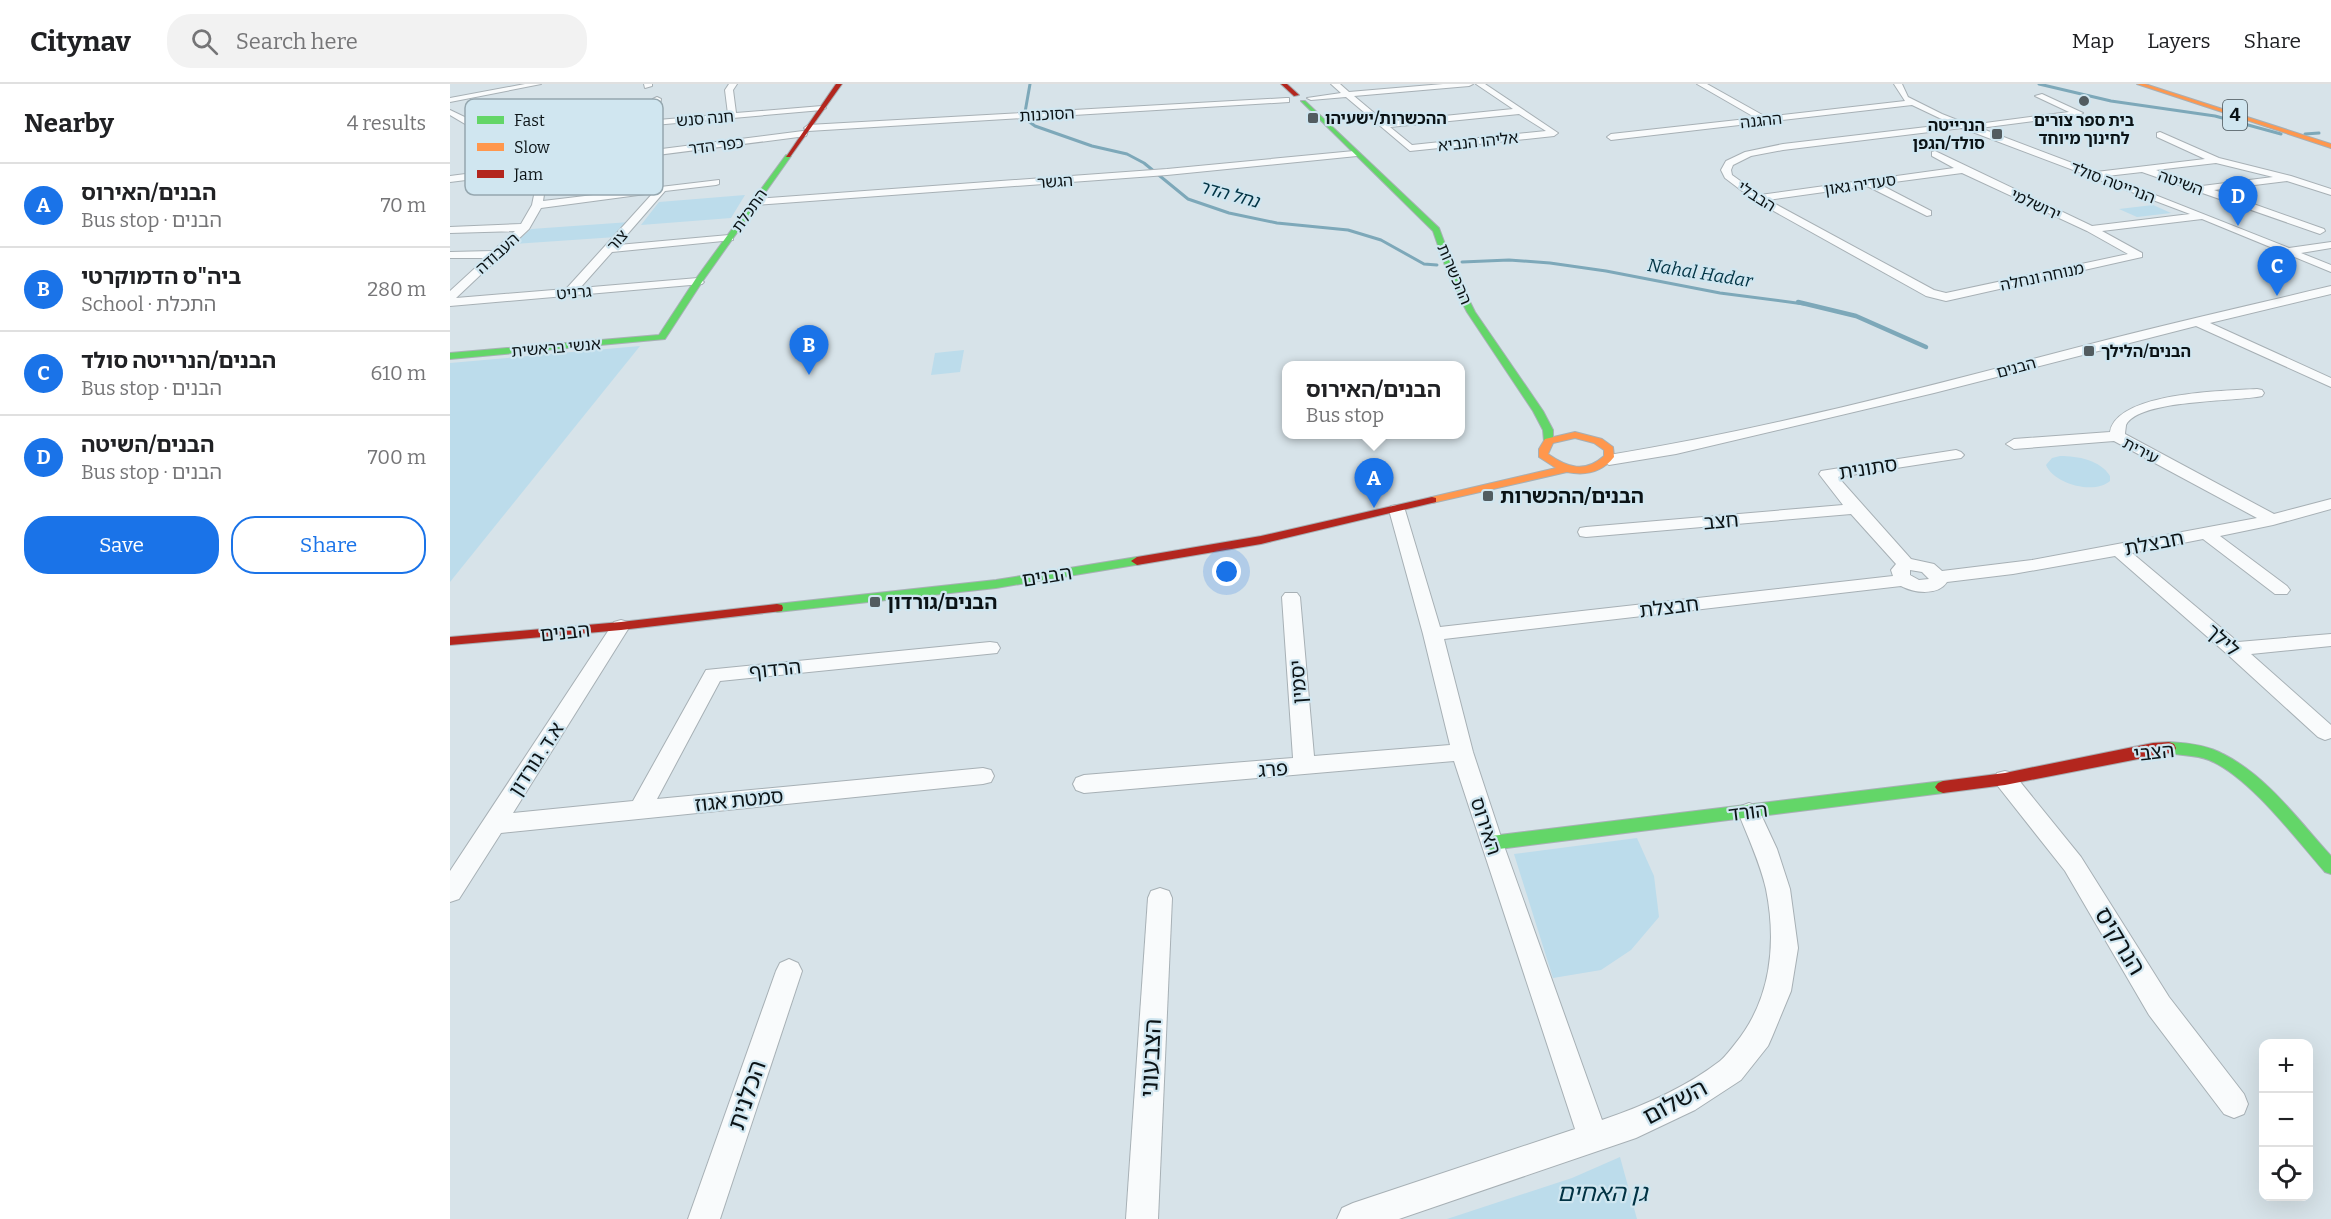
<!DOCTYPE html>
<meta charset="utf-8">
<style>
body{margin:0;font-family:Bitter,"Noto Sans Hebrew",serif;background:#f2f2f2;color:#202124}
.controls{position:absolute;right:18px;bottom:18px;display:grid;overflow:hidden;border-radius:12px;box-shadow:0 6px 24px #0002}
.controls button{width:54px;height:54px;display:grid;place-items:center;padding:0;border:0;border-bottom:2px solid #e0e0e0;background:#fff;color:#202124;font:30px sans-serif}
.you{position:absolute;left:777px;top:488px;width:21px;height:21px;margin:-15px;border:4px solid #fff;border-radius:50%;background:#1a73e8;box-shadow:0 0 0 9px #1a73e833}
.badge{display:grid;place-items:center;width:39px;height:39px;border-radius:50%;background:#1a73e8;color:#fff;font-size:20px;font-weight:700}
.pin{position:absolute;translate:-50% -50px;filter:drop-shadow(0 2px 3px #0008)}
.pin::after{content:'';position:absolute;top:32px;width:21px;height:18px;background:inherit;clip-path:polygon(0 0,100% 0,50% 100%)}
.popup{position:absolute;left:832px;top:277px;width:183px;height:78px;box-sizing:border-box;display:grid;place-content:center;border-radius:12px;background:#fff;filter:drop-shadow(0 2px 4px #0005);font-size:20px;white-space:nowrap;color:#757577}
.popup b{font-size:22px;color:#202124}
.popup::after{content:'';position:absolute;left:50%;top:100%;margin-left:-12px;border:12px solid transparent;border-top-color:#fff}
.list{margin:0;padding:0;list-style:none}
h2{display:flex;justify-content:space-between;align-items:center;height:78px;margin:0;padding:0 24px;font-size:26px}
h2 small{font-size:20px;font-weight:400;color:#757577}
.list li{display:grid;grid-template-columns:39px 1fr auto;gap:18px;align-items:center;box-sizing:border-box;height:84px;padding:0 24px;border-top:2px solid #e0e0e0}
.list b{display:block;font-size:22px;white-space:nowrap}
.list p{margin:0;font-size:20px;white-space:nowrap;color:#757577}
.list em{font-size:20px;font-style:normal;color:#757577}
.actions{display:flex;gap:12px;padding:18px 24px}
.actions a{flex:1;padding:14px 0;border:2px solid #1a73e8;border-radius:24px;text-align:center;font-size:21px;color:#1a73e8}
.actions .main{background:#1a73e8;color:#fff}
.icon{flex:none;width:33px;height:33px;fill:none;stroke:currentColor;stroke-width:2;stroke-linecap:round;stroke-linejoin:round}
.map{position:relative;flex:none;width:1881px;height:1135px;overflow:hidden}
header{display:flex;align-items:center;gap:36px;box-sizing:border-box;height:84px;padding:0 30px;background:#fff;border-bottom:2px solid #e0e0e0}
header strong{font-size:28px}
nav{display:flex;gap:33px;margin-inline-start:auto;font-size:21px}
.search{width:420px;height:54px;background:#f2f2f2;display:flex;align-items:center;gap:15px;box-sizing:border-box;padding:0 21px;border-radius:24px;color:#757577;font-size:22px}
main{display:flex}
aside{flex:1;background:#fff}
.map>svg:first-child{display:block}
</style>
<header>
<strong>Citynav</strong>
<div class="search"><svg class="icon" aria-label="search" viewBox="0 0 24 24"><circle cx="10" cy="10" r="6"/><path d="M15 15l6 6"/></svg>Search here</div>
<nav><a>Map</a><a>Layers</a><a>Share</a></nav>
</header>
<main>
<aside>
<h2>Nearby<small>4 results</small></h2>
<ul class="list">
<li><span class="badge">A</span><div><b>הבנים/האירוס</b><p>Bus stop · הבנים</p></div><em>70 m</em></li>
<li><span class="badge">B</span><div><b>ביה&quot;ס הדמוקרטי</b><p>School · התכלת</p></div><em>280 m</em></li>
<li><span class="badge">C</span><div><b>הבנים/הנרייטה סולד</b><p>Bus stop · הבנים</p></div><em>610 m</em></li>
<li><span class="badge">D</span><div><b>הבנים/השיטה</b><p>Bus stop · הבנים</p></div><em>700 m</em></li>
</ul>
<div class="actions"><a class="main">Save</a><a>Share</a></div>
</aside>
<div class="map">
<svg width="1881" height="1135" viewBox="0 0 1881 1135">
<rect width="100%" height="100%" fill="#d7e3e9"/>
<g fill="#bcdceb">
<path d="M 295,111 L 281,134 L 191,141 L 209,118 Z"/>
<path d="M 1703,121 L 1721,129 L 1687,133 L 1669,125 Z"/>
<path d="M 180,138 L 166,153 L 64,160 L 81,145 Z"/>
<path d="M 190,262 L 0,498 L 0,279 Z"/>
<path d="M 514,266 L 510,288 L 481,291 L 485,269 Z"/>
<path d="M 1610,372 C 1628,372 1650,376 1660,392 L 1660,397 C 1644,411 1604,400 1596,381 L 1602,374 Z"/>
<path d="M 1187,754 L 1204,792 L 1209,833 L 1181,866 L 1151,886 L 1103,894 L 1064,770 Z"/>
<path d="M 1170,1073 L 1187,1135 L 997,1135 L 1122,1094 Z"/>
</g>
<g fill="none" stroke-linecap="round" stroke-linejoin="round">
<g stroke="#7da8b9" stroke-width="3">
<path d="M 580,0 L 574,34 L 585,42 L 642,62 L 677,70 L 694,79 L 738,115 L 779,129 L 827,139 L 898,146 L 931,156 L 974,180 L 987,181"/>
<path d="M 1589,0 L 1661,17 L 1765,32 L 1831,50"/>
<path d="M 1855,50 L 1869,49"/>
<path d="M 1012,178 L 1059,176 L 1100,179 L 1156,187 L 1270,209 L 1354,220"/>
</g>
<path stroke="#7da8b9" stroke-width="4.5" d="M 1348,218 L 1406,232 L 1476,263"/>
<g stroke="#a7b0b5" stroke-width="2">
<g id="street">
<path d="M 75,0 L 91,0 L 0,18 L 0,14 Z"/>
<path d="M 194,0 L 202,0 L 202,2 L 195,4 Z"/>
<path d="M 279,0 L 287,0 L 283,6 L 286,29 L 372,22 L 376,24 L 372,26 L 47,55 L 32,50 L 0,31 L 0,26 L 48,49 L 119,43 L 127,21 L 131,19 L 135,21 L 128,42 L 199,36 L 203,15 L 207,13 L 211,15 L 208,36 L 278,30 L 275,6 Z"/>
<path d="M 881,0 L 890,0 L 899,8 L 993,0 L 1023,0 L 1019,2 L 904,12 L 935,38 L 1063,25 L 1026,0 L 1035,0 L 1108,49 L 1104,52 L 960,67 L 896,13 L 861,16 L 857,14 L 891,9 ZM 1069,30 L 1096,47 L 962,61 L 940,43 Z"/>
<path d="M 1247,0 L 1257,0 L 1316,33 L 1455,17 L 1444,0 L 1452,0 L 1458,13 L 1492,30 L 1520,41 L 1619,28 L 1585,12 L 1592,10 L 1633,29 L 1629,31 L 1530,44 L 1646,88 L 1755,75 L 1707,53 L 1707,49 L 1710,48 L 1769,74 L 1841,92 L 1881,105 L 1881,111 L 1837,97 L 1764,106 L 1874,145 L 1875,147 L 1870,150 L 1692,88 L 1657,92 L 1839,164 L 1881,158 L 1881,164 L 1851,169 L 1881,181 L 1881,188 L 1752,135 L 1652,147 L 1692,169 L 1692,173 L 1496,217 L 1476,212 L 1304,116 L 1275,94 L 1271,86 L 1276,77 L 1295,68 L 1333,60 L 1502,40 L 1462,21 L 1161,56 L 1157,53 L 1161,50 L 1306,34 ZM 1512,44 L 1740,130 L 1642,142 L 1485,67 L 1482,68 L 1482,72 L 1504,84 L 1310,111 L 1282,91 L 1281,86 L 1283,81 L 1301,72 L 1333,66 ZM 1766,79 L 1823,93 L 1752,102 L 1706,86 ZM 1512,89 L 1637,147 L 1678,170 L 1496,209 L 1484,206 L 1318,116 L 1417,102 L 1477,132 L 1481,131 L 1481,127 L 1429,100 Z"/>
<path d="M 836,14 L 839,14 L 839,18 L 358,47 L 354,44 L 358,41 Z"/>
<path d="M 353,47 L 357,50 L 356,52 L 98,85 L 93,117 L 269,96 L 269,100 L 266,101 L 215,107 L 168,161 L 279,151 L 283,152 L 283,156 L 162,168 L 130,204 L 248,194 L 254,198 L 252,200 L 0,222 L 0,207 L 36,174 L 0,174 L 0,168 L 43,167 L 65,147 L 0,149 L 0,143 L 71,140 L 82,121 L 89,87 L 0,98 L 0,92 ZM 203,109 L 116,205 L 6,214 L 79,145 L 91,124 Z"/>
<path d="M 904,67 L 907,68 L 907,72 L 717,91 L 305,121 L 300,118 L 305,115 L 717,85 Z"/>
<path d="M 1881,202 L 1881,210 L 1760,239 L 1881,294 L 1881,303 L 1746,242 L 1484,309 L 1226,370 L 1159,381 L 1151,376 L 1159,371 C 1331,343 1500,296 1668,253 C 1739,235 1810,219 1881,202 Z"/>
<path d="M 1807,305 L 1812,306 L 1814,309 L 1812,312 C 1786,318 1689,315 1676,341 C 1676,342 1675,349 1675,350 L 1824,430 L 1881,415 L 1881,425 L 1823,441 L 1770,452 L 1837,502 L 1840,506 L 1837,510 L 1825,510 L 1753,455 L 1682,469 L 1788,558 L 1881,550 L 1881,562 L 1801,570 L 1881,641 L 1881,654 L 1875,656 L 1868,653 L 1777,570 L 1665,472 L 1563,490 L 1497,498 C 1488,512 1464,509 1451,502 L 994,555 L 1023,668 L 1053,759 L 1152,1036 C 1193,1022 1235,1004 1270,977 C 1275,973 1280,966 1285,960 C 1321,916 1327,860 1316,805 C 1310,779 1298,753 1288,728 L 1291,722 L 1299,719 L 1307,722 L 1327,765 L 1340,805 L 1348,864 L 1341,907 L 1322,953 L 1318,962 L 1291,996 L 1245,1026 L 1186,1054 L 949,1135 L 887,1135 L 892,1124 L 903,1119 L 1125,1045 L 1004,677 L 634,709 L 626,706 L 623,700 L 626,694 L 634,691 L 843,674 L 832,513 L 835,509 L 847,509 L 850,513 L 864,672 L 1000,661 L 973,550 L 939,426 L 941,422 L 947,421 L 955,426 L 990,543 L 1443,492 L 1441,486 L 1446,480 L 1401,430 L 1136,453 L 1130,452 L 1128,448 L 1130,444 L 1136,443 L 1393,421 L 1369,390 L 1371,387 L 1506,366 L 1511,368 L 1514,371 L 1511,374 L 1388,393 L 1461,475 L 1484,480 L 1492,487 L 1582,476 L 1807,434 L 1664,357 L 1564,365 L 1556,360 L 1564,355 L 1660,348 C 1667,308 1774,307 1807,305 ZM 1460,486 L 1472,488 L 1479,495 L 1469,496 L 1460,491 Z"/>
<path d="M 171,536 L 178,538 L 180,542 L 63,729 L 183,717 L 256,586 L 540,558 L 547,559 L 550,564 L 547,569 L 270,597 L 207,715 L 533,684 L 541,686 L 544,692 L 541,698 L 533,700 L 51,749 L 9,815 L 0,818 L 0,787 L 164,538 Z"/>
<path d="M 1555,687 L 1563,689 L 1631,773 L 1719,913 L 1794,1010 L 1798,1020 L 1794,1030 L 1784,1034 L 1774,1030 L 1699,931 L 1615,787 L 1547,701 L 1544,695 L 1547,689 Z"/>
<path d="M 710,804 L 719,807 L 722,814 L 708,1135 L 676,1135 L 698,814 L 701,807 Z"/>
<path d="M 339,875 L 348,879 L 352,887 L 270,1135 L 238,1135 L 326,887 L 330,879 Z"/>
</g>
</g>
<g stroke="#a7b0b5" stroke-width="2">
<g id="fast">
<path d="M 851,17 L 855,17 L 989,144 L 1006,190 L 1025,228 L 1093,327 L 1103,346 L 1103,359 L 1099,360 L 1094,357 L 1093,346 L 1083,327 L 1017,228 L 998,190 L 983,147 Z"/>
<path d="M 336,71 L 341,72 L 252,198 L 215,255 L 0,275 L 0,269 L 209,251 L 245,196 Z"/>
<path d="M 687,473 L 693,477 L 691,480 L 546,504 L 327,528 L 321,524 L 327,520 L 546,496 Z"/>
<path d="M 1719,658 C 1737,659 1757,661 1773,670 C 1817,692 1849,737 1881,772 L 1881,790 L 1875,788 C 1846,755 1800,693 1759,676 C 1744,670 1728,672 1714,668 L 1712,664 L 1714,660 Z"/>
<path d="M 1493,697 L 1498,699 L 1501,703 L 1498,707 L 1493,709 L 1041,766 L 1035,764 L 1033,759 L 1035,754 L 1041,752 Z"/>
</g>
</g>
<g stroke="#a7b0b5" stroke-width="2">
<g id="slow">
<path d="M 1687,0 L 1695,0 L 1881,60 L 1881,64 Z"/>
<path d="M 1125,348 L 1152,355 L 1163,363 L 1164,373 C 1152,388 1136,392 1117,388 L 982,419 L 976,416 L 982,413 L 1106,384 L 1089,373 L 1089,365 L 1095,355 ZM 1125,354 L 1144,359 L 1154,366 L 1154,372 C 1135,389 1118,384 1098,370 L 1103,359 Z"/>
</g>
</g>
<g stroke="#a7b0b5" stroke-width="2">
<g id="jam">
<path d="M 386,0 L 392,0 L 340,73 L 336,73 Z"/>
<path d="M 831,0 L 837,0 L 849,11 L 844,12 Z"/>
<path d="M 982,413 L 986,414 L 986,418 L 811,460 L 687,481 L 681,477 L 687,473 L 811,452 Z"/>
<path d="M 327,520 L 332,521 L 333,524 L 332,527 L 171,546 L 0,561 L 0,553 L 171,538 Z"/>
<path d="M 1719,658 L 1724,660 L 1726,664 L 1724,668 L 1555,701 L 1493,709 L 1488,707 L 1485,703 L 1488,699 L 1493,697 L 1555,689 L 1703,659 Z"/>
</g>
</g>
<use href="#street" fill="#f9fbfc" fill-rule="evenodd"/>
<use href="#fast" fill="#63d668" fill-rule="evenodd"/>
<use href="#slow" fill="#ff974d" fill-rule="evenodd"/>
<use href="#jam" fill="#b3261e" fill-rule="evenodd"/>
</g>
<g fill="#525c60" stroke="#d0e6f0" stroke-width="2">
<circle cx="1634" cy="17" r="6"/>
<rect x="857" y="28" width="12" height="12" rx="3"/>
<rect x="1541" y="44" width="12" height="12" rx="3"/>
<rect x="1633" y="261" width="12" height="12" rx="3"/>
<rect x="1032" y="406" width="12" height="12" rx="3"/>
<rect x="419" y="512" width="12" height="12" rx="3"/>
</g>
<g text-anchor="middle" stroke-width="4.5" stroke-linejoin="round" paint-order="stroke">
<g font-size="16" fill="#0b1316" stroke="#d0e6f0">
<text transform="translate(597 30) rotate(-3)" y="6">הסוכנות</text>
<text transform="translate(255 34) rotate(-5)" y="6">חנה סנש</text>
<text transform="translate(1311 36) rotate(-6)" y="6">ההגנה</text>
<text transform="translate(1028 57) rotate(-6)" y="6">אליהו הנביא</text>
<text transform="translate(266 61) rotate(-7)" y="6">כפר הדר</text>
<text transform="translate(605 97) rotate(-4)" y="6">הגשר</text>
<text transform="translate(1663 98) rotate(21)" y="6">הנרייטה סולד</text>
<text transform="translate(1731 98) rotate(20)" y="6">השיטה</text>
<text transform="translate(1410 100) rotate(-8)" y="6">סעדיה גאון</text>
<text transform="translate(1307 112) rotate(32)" y="6">הבבלי</text>
<text transform="translate(1586 120) rotate(25)" y="6">ירושלמי</text>
<text transform="translate(299 126) rotate(-55)" y="6">התכלת</text>
<text transform="translate(167 156) rotate(-48)" y="6">צור</text>
<text transform="translate(47 169) rotate(-42)" y="6">העבודה</text>
<text transform="translate(1005 190) rotate(67)" y="6">ההכשרות</text>
<text transform="translate(1592 192) rotate(-12)" y="6">מנוחה ונחלה</text>
<text transform="translate(124 208) rotate(-5)" y="6">גרניט</text>
<text transform="translate(106 263) rotate(-5)" y="6">אנשי בראשית</text>
<text transform="translate(1566 283) rotate(-15)" y="6">הבנים</text>
<text transform="translate(1691 366) rotate(28)" y="6">עירית</text>
</g>
<g font-size="16" font-weight="bold" fill="#0b1316" stroke="#d0e6f0" text-anchor="start">
<text x="875" y="40">ההכשרות/ישעיהו</text>
<text x="1634" y="42" text-anchor="middle">בית ספר צורים<tspan x="1634" dy="18">לחינוך מיוחד</tspan></text>
<text x="1535" y="47" text-anchor="end">הנרייטה<tspan x="1535" dy="18">סולד/הגפן</tspan></text>
<text x="1651" y="273">הבנים/הלילך</text>
</g>
<rect fill="#d0e6f0" stroke="#465257" stroke-width="1.5" x="1773" y="16" width="24" height="30" rx="4.5"/>
<g font-size="18" font-weight="bold" fill="#0b1316">
<text x="1785" y="37">4</text>
</g>
<g font-size="18" font-style="italic" fill="#034" stroke="#d0e6f0">
<text transform="translate(779 110) rotate(15)" y="6">נחל הדר</text>
<text transform="translate(1250 189) rotate(9)" y="6">Nahal Hadar</text>
</g>
<g font-size="20" fill="#0b1316" stroke="#d0e6f0">
<text transform="translate(1418 384) rotate(-9)" y="7">סתונית</text>
<text transform="translate(1271 437) rotate(-5)" y="7">חצב</text>
<text transform="translate(1704 459) rotate(-11)" y="7">חבצלת</text>
<text transform="translate(597 492) rotate(-9)" y="7">הבנים</text>
<text transform="translate(1219 523) rotate(-7)" y="7">חבצלת</text>
<text transform="translate(115 548) rotate(-6)" y="7">הבנים</text>
<text transform="translate(1773 556) rotate(41)" y="7">לילך</text>
<text transform="translate(325 585) rotate(-6)" y="7">הרדוף</text>
<text transform="translate(848 598) rotate(-94)" y="7">יסמין</text>
<text transform="translate(1704 668) rotate(-6)" y="7">הצבי</text>
<text transform="translate(86 675) rotate(-57)" y="7">א.ד. גורדון</text>
<text transform="translate(823 685) rotate(-4)" y="7">פרג</text>
<text transform="translate(289 716) rotate(-6)" y="7">סמטת אגוז</text>
<text transform="translate(1298 728) rotate(-7)" y="7">הורד</text>
<text transform="translate(1036 742) rotate(72)" y="7">האירוס</text>
</g>
<g font-size="20" font-weight="bold" fill="#0b1316" stroke="#d0e6f0" text-anchor="start">
<text x="1050" y="419">הבנים/ההכשרות</text>
<text x="437" y="525">הבנים/גורדון</text>
</g>
<g font-size="24" fill="#0b1316" stroke="#d0e6f0">
<text transform="translate(1670 857) rotate(59)" y="8">הנרקיס</text>
<text transform="translate(701 974) rotate(-87)" y="8">הצבעוני</text>
<text transform="translate(297 1011) rotate(-71)" y="8">הכלנית</text>
<text transform="translate(1225 1018) rotate(-28)" y="8">השלום</text>
</g>
<g font-size="24" font-style="italic" fill="#003243" stroke="#d0e6f0">
<text x="1152" y="1117">גן האחים</text>
</g>
</g>
<rect x="15" y="15" width="198" height="96" rx="9" fill="#d0e6f0" stroke="#95a7af" stroke-width="1.5"/>
<rect x="27" y="32" width="27" height="8" fill="#63d668"/>
<rect x="27" y="59" width="27" height="8" fill="#ff974d"/>
<rect x="27" y="86" width="27" height="8" fill="#b3261e"/>
<g font-size="16" fill="#0b1316">
<text x="64" y="42">Fast</text>
<text x="64" y="69">Slow</text>
<text x="64" y="96">Jam</text>
</g>
</svg>
<div class="controls">
<button>+</button>
<button>−</button>
<button><svg class="icon" aria-label="locate" viewBox="0 0 24 24"><circle cx="12" cy="12" r="6"/><path d="M12 2v4M12 18v4M2 12h4M18 12h4"/></svg></button>
</div>
<div class="you"></div>
<div class="pin badge" style="left:924px;top:424px">A</div>
<div class="popup"><b>הבנים/האירוס</b>Bus stop</div>
<div class="pin badge" style="left:359px;top:291px">B</div>
<div class="pin badge" style="left:1827px;top:212px">C</div>
<div class="pin badge" style="left:1788px;top:142px">D</div>
</div>
</main>
